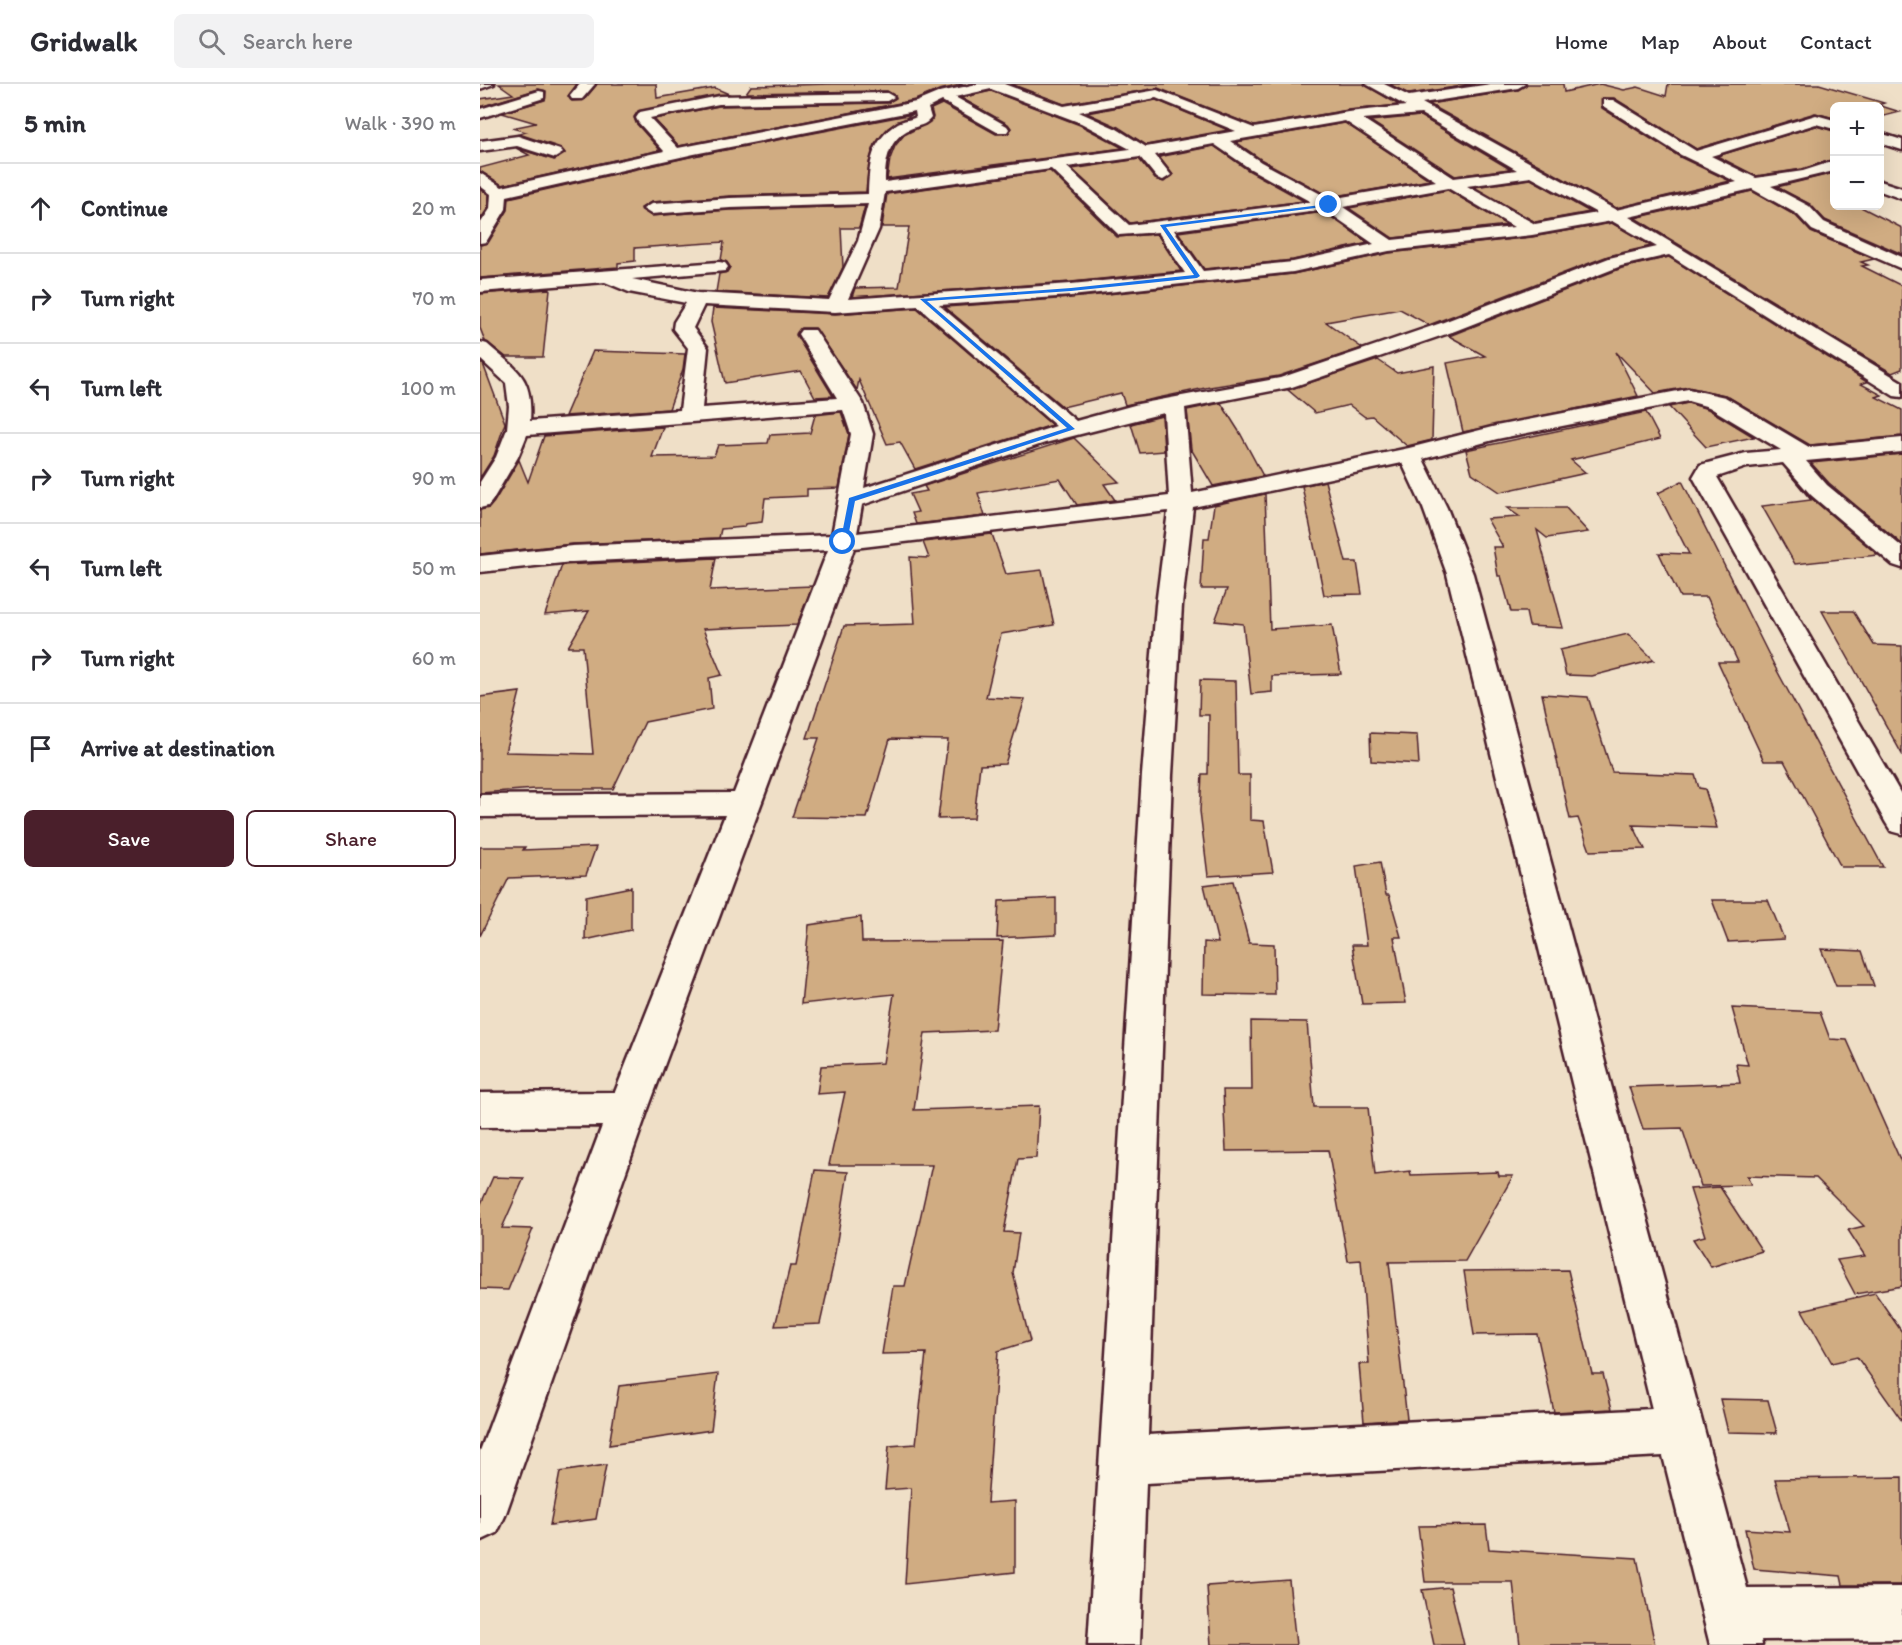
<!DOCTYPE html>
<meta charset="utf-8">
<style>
body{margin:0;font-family:Itim,sans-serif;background:#f2f2f3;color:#2b2b33}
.controls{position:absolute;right:18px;top:18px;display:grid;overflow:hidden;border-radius:9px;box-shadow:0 6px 24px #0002}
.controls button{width:54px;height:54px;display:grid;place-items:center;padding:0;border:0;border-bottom:2px solid #e1e1e2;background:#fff;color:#2b2b33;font:30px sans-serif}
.stop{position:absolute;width:18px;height:18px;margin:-14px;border:4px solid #1a73e8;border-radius:50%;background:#fff}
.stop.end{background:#1a73e8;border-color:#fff;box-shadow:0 2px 6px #0008}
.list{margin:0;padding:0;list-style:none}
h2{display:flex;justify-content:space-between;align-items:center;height:78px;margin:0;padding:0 24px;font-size:26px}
h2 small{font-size:20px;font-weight:400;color:#7c7c81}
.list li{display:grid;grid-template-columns:39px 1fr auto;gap:18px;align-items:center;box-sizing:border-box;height:90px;padding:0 24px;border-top:2px solid #e1e1e2}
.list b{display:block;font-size:22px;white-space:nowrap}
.list em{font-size:20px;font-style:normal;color:#7c7c81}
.actions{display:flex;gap:12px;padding:18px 24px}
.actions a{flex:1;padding:14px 0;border:2px solid #4a1f2b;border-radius:9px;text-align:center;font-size:21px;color:#4a1f2b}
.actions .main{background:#4a1f2b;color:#fff}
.icon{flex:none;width:33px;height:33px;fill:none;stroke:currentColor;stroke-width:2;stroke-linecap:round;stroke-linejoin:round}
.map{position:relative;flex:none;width:1422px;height:1561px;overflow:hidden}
header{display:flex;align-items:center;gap:36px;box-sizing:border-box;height:84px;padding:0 30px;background:#fff;border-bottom:2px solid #e1e1e2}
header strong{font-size:28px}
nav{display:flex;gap:33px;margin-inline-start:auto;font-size:21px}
.search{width:420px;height:54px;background:#f2f2f3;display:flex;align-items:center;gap:15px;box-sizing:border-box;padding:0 21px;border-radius:9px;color:#7c7c81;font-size:22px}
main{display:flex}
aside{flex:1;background:#fff}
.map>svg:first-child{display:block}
</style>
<header>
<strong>Gridwalk</strong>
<div class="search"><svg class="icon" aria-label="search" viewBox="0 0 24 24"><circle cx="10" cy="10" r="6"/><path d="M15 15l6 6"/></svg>Search here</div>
<nav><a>Home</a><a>Map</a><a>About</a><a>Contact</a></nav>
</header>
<main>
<aside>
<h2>5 min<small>Walk · 390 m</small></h2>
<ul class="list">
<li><svg class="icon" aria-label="ahead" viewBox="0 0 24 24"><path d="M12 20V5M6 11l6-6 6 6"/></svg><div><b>Continue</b></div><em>20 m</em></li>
<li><svg class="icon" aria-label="right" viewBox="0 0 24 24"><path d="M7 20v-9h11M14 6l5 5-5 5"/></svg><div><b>Turn right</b></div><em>70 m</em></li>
<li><svg class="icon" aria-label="left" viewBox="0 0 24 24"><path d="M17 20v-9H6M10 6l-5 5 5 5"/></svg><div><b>Turn left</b></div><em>100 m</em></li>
<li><svg class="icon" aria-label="right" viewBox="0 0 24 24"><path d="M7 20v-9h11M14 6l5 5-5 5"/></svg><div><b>Turn right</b></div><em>90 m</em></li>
<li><svg class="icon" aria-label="left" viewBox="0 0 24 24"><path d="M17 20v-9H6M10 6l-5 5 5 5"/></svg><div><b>Turn left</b></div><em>50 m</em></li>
<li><svg class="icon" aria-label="right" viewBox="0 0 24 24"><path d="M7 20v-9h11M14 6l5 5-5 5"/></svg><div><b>Turn right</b></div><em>60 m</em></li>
<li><svg class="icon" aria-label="arrive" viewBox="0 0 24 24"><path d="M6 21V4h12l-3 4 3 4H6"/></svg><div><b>Arrive at destination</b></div></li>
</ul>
<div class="actions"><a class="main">Save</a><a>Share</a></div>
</aside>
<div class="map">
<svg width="1422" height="1561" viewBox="0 0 1422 1561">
<rect width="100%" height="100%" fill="#efdfc7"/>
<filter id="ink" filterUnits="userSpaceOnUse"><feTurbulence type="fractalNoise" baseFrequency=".0167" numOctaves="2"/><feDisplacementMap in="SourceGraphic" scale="12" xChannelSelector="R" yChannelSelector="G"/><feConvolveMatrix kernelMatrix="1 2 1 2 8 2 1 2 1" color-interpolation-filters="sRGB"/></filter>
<g filter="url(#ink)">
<g fill="#d0ac82" stroke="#4a1f2b" stroke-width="1.5">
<path d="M 19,0 L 97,0 L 88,12 L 92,17 L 104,16 L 117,0 L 176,0 L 177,14 L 235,4 L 249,10 L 158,27 L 154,33 L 156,39 L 180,66 L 22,101 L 0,87 L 0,84 L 49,71 L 36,64 L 74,76 L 85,69 L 81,64 L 39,50 L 46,48 L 32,44 L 56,39 L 22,29 L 65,16 L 66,7 L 58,5 L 0,23 L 0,15 L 33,10 Z"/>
<path d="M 351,0 L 486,0 L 459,6 L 435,16 L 199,62 L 174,35 L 239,22 L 407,19 L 416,14 L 407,7 L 266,9 L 271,2 Z"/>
<path d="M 531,0 L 884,0 L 919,21 L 868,26 L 774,42 L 678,4 L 584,20 Z"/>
<path d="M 909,0 L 995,0 L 929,10 Z"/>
<path d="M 1047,0 L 1083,0 L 1084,8 L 1120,0 L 1144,6 L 1158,3 L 1186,12 L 1188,0 L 1339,0 L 1404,19 L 1398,21 L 1420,28 L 1400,33 L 1400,22 L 1354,22 L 1354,34 L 1335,29 L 1216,65 L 1134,14 L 1123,14 L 1122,24 L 1200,73 L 1250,97 L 1136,124 L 949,20 L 1038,6 Z"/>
<path d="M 511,7 L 600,41 L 643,64 L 407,95 L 410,75 L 415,62 L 424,51 L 450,38 L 453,33 L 451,25 L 462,20 L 516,50 L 529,49 L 531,44 L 528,40 L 481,14 Z"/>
<path d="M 676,16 L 748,46 L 666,61 L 638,43 L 607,29 Z"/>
<path d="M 433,30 L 408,44 L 395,60 L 389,79 L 386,108 L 250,112 L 171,118 L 161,124 L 171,132 L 250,126 L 385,122 L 379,144 L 361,144 L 363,183 L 348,214 L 236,208 L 239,190 L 247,188 L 250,183 L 247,178 L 241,176 L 244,158 L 155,164 L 155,177 L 138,179 L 138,183 L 0,194 L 0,161 L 8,159 L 28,126 L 29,114 L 214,72 Z"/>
<path d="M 940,32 L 1030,85 L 975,92 L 890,37 Z"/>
<path d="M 865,39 L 950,96 L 850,113 L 782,76 L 756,58 Z"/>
<path d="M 1336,42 L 1354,47 L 1354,75 L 1322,85 L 1276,92 L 1237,72 Z"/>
<path d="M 734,62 L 768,86 L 824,117 L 650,139 L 592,85 L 659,75 L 675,95 L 684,98 L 693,91 L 679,73 Z"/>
<path d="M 570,87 L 637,153 L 677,150 L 701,187 L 591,198 L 372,213 L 375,204 L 419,203 L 429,143 L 402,143 L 407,110 Z"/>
<path d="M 1354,89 L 1354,122 L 1379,122 L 1422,144 L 1422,170 L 1345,136 L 1330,120 L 1297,103 Z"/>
<path d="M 1051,95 L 1110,128 L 1055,138 L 994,103 Z"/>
<path d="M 0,105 L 9,111 L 8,124 L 0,136 Z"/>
<path d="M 968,106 L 1027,141 L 913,154 L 869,124 Z"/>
<path d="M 1272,107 L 1316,132 L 1331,148 L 1394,175 L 1381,178 L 1388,181 L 1382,182 L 1422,202 L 1422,285 L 1412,289 L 1155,134 Z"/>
<path d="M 844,128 L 888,159 L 813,176 L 724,185 L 698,148 Z"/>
<path d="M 1132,139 L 1171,162 L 1128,172 L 949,241 L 920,225 L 846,238 L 882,264 L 799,292 L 730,303 L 645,321 L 641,309 L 583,323 L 465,223 L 591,214 L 813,190 L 909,169 L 1052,153 Z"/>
<path d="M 1189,173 L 1387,298 L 1381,300 L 1402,311 L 1396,313 L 1422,326 L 1422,352 L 1330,361 L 1245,311 L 1208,303 L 1175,309 L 1136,268 L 1158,312 L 983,348 L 967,279 L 1005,272 L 969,252 L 1142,184 Z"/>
<path d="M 70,205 L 63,273 L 26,273 L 5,257 L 0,244 L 0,210 Z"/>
<path d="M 233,224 L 355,230 L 437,224 L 572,341 L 435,385 L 420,358 L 407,360 L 379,296 L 377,306 L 335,244 L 321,244 L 316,251 L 353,312 L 335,313 L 321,287 L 245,299 L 231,238 Z"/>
<path d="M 113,267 L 205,270 L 203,285 L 189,325 L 85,332 Z"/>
<path d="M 898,276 L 917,289 L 954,282 L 952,356 L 927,362 L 892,332 L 885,333 L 869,321 L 835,329 L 808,306 Z"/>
<path d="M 0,280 L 3,280 L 25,339 L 14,372 L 0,394 Z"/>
<path d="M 741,319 L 760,349 L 783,392 L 733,402 L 711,365 L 707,326 Z"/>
<path d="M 1208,319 L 1228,325 L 1274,353 L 1226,363 L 1189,323 Z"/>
<path d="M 361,328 L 369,350 L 359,404 L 327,405 L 327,412 L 285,414 L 282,438 L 265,440 L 264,443 L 241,445 L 239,454 L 92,460 L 0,470 L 0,426 L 9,424 L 14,418 L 39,376 L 48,398 L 64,352 L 183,343 L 172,373 L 234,372 L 238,361 L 288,359 L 290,351 L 330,349 L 335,331 Z"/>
<path d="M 1166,328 L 1180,355 L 1091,376 L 1106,389 L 1020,408 L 992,389 L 986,366 Z"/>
<path d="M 682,332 L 684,367 L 660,369 L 651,340 Z"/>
<path d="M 594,354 L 639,398 L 624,400 L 635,416 L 597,421 L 580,395 L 498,409 L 505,432 L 436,440 L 432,429 L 438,428 L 430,410 L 447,407 L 444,402 Z"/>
<path d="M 1422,370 L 1422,460 L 1349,399 L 1331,379 Z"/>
<path d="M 1307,387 L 1330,413 L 1398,471 L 1315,480 L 1282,422 L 1331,416 Z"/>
<path d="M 845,397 L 866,478 L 877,478 L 882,510 L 844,511 L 822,402 Z"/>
<path d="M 1202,397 L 1294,581 L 1403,783 L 1361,783 L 1304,677 L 1284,677 L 1238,578 L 1258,578 L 1227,513 L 1200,513 L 1179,469 L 1209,470 L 1178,409 Z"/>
<path d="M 785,410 L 790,545 L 852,541 L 861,590 L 792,592 L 792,608 L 771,610 L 763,540 L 735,537 L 747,505 L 721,505 L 724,454 L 729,454 L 734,421 Z"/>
<path d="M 1027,424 L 1086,424 L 1108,448 L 1067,454 L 1057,446 L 1083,544 L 1049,542 L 1046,528 L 1031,528 L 1021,492 L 1018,492 L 1013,463 L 1023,463 L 1007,435 L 1040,433 Z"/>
<path d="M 512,450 L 526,490 L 562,486 L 574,541 L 521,550 L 506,613 L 545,615 L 525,680 L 500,681 L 494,734 L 458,735 L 468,656 L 410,655 L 387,734 L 312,733 L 339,654 L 327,654 L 364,542 L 435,540 L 430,473 L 449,474 L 443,458 Z"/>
<path d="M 236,474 L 230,506 L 332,502 L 317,541 L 223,545 L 242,591 L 229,594 L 232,625 L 165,638 L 133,705 L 56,705 L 0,709 L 0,613 L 40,608 L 25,668 L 113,670 L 103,563 L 88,563 L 109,527 L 65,531 L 82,481 Z"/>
<path d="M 1342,527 L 1373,527 L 1394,561 L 1422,562 L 1422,670 Z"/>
<path d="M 1148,550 L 1174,576 L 1112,592 L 1086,591 L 1080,566 Z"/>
<path d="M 720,596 L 756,597 L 758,691 L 770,691 L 770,736 L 784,737 L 793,788 L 728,792 L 720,727 L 722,690 L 728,690 L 729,631 L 719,631 Z"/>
<path d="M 1062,610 L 1108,613 L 1132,688 L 1215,691 L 1219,704 L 1225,705 L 1237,744 L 1153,741 L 1165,765 L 1110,767 L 1098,734 L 1090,735 Z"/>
<path d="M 890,649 L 937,651 L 939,680 L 891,677 Z"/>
<path d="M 0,763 L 45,763 L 43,766 L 116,763 L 106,791 L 29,794 L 0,852 Z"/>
<path d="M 900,778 L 906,811 L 909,811 L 921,853 L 914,853 L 926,919 L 882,920 L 872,861 L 887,861 L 876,782 Z"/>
<path d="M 753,797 L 769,859 L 794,860 L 795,911 L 723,910 L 724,858 L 738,859 L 724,801 Z"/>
<path d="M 151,803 L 151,846 L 105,856 L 106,812 Z"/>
<path d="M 576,814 L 576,851 L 517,854 L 519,817 Z"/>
<path d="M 1232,816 L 1288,816 L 1304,855 L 1248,858 Z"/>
<path d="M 381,833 L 382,858 L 523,857 L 514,946 L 445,949 L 434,1026 L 559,1022 L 556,1074 L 538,1075 L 524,1148 L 539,1149 L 533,1189 L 550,1257 L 518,1267 L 507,1419 L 535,1417 L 535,1488 L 425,1500 L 431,1404 L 405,1406 L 409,1362 L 436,1360 L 446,1269 L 402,1270 L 413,1202 L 425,1202 L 452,1081 L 349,1081 L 365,1008 L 337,1010 L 341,982 L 403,979 L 414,910 L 321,920 L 329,841 Z"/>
<path d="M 1341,865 L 1382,867 L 1394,902 L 1356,902 Z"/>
<path d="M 1252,924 L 1340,928 L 1350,955 L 1367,956 L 1422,1080 L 1422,1202 L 1375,1210 L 1357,1176 L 1385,1172 L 1368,1146 L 1384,1142 L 1336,1094 L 1267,1092 L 1271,1101 L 1221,1102 L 1202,1044 L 1163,1045 L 1149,1003 L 1260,999 L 1256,980 L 1268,981 Z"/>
<path d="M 771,937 L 827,938 L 834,1023 L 888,1023 L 895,1091 L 930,1087 L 931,1091 L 1018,1088 L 1019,1092 L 1033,1092 L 985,1177 L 909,1178 L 927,1335 L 884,1338 L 879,1280 L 889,1280 L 881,1176 L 868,1177 L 848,1066 L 746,1067 L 743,1006 L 772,1006 Z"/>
<path d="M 335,1086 L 368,1088 L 353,1182 L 340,1240 L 295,1242 L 310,1182 L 316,1182 Z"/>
<path d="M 13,1093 L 44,1094 L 22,1144 L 53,1145 L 28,1206 L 0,1205 L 0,1122 Z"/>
<path d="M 1240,1103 L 1282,1167 L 1231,1183 L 1213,1155 L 1225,1152 L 1210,1105 Z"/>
<path d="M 1088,1186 L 1112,1290 L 1123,1290 L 1132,1325 L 1074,1328 L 1057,1250 L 994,1251 L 984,1187 Z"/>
<path d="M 1395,1209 L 1422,1248 L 1422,1337 L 1377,1273 L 1352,1279 L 1322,1226 Z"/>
<path d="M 238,1290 L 231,1346 L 129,1361 L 139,1302 Z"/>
<path d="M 1240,1315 L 1288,1316 L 1297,1349 L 1248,1348 Z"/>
<path d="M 126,1381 L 116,1435 L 70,1441 L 80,1388 Z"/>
<path d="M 1422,1393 L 1422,1501 L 1363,1501 L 1361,1492 L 1274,1485 L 1265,1445 L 1310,1448 L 1295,1395 Z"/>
<path d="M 1006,1441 L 1009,1465 L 1157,1474 L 1175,1561 L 1040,1561 L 1033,1498 L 945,1498 L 938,1442 Z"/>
<path d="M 809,1496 L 816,1561 L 731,1561 L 727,1502 Z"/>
<path d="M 970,1503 L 984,1561 L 954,1561 L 942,1506 Z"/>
</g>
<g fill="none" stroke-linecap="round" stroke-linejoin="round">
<g stroke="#4a1f2b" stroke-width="5">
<g id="minor">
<path d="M 0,0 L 14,0 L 0,5 Z"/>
<path d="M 100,0 L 115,0 L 102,15 L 92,15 L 90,12 Z"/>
<path d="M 497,0 L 524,0 L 584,22 L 677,6 L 774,44 L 868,28 L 926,22 L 886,0 L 904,0 L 929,12 L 1011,0 L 1045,0 L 1038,4 L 942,19 L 1136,126 L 1257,98 L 1201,71 L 1123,22 L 1123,16 L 1133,16 L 1216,67 L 1336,31 L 1354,36 L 1354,45 L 1336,40 L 1231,72 L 1276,94 L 1323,87 L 1354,77 L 1354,87 L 1291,102 L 1329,122 L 1344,138 L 1422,173 L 1422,185 L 1332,146 L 1317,130 L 1272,105 L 1149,133 L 1422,298 L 1422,313 L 1414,312 L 1189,171 L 1141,182 L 975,247 L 812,303 L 705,324 L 712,409 L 929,364 L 1016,342 L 1208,305 L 1245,313 L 1329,363 L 1422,354 L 1422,368 L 1326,377 L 1347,401 L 1422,463 L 1422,484 L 1413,481 L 1331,411 L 1303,379 L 1267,383 L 1237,393 L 1422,712 L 1422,750 L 1411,747 L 1406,739 L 1213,393 L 1220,381 L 1266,369 L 1301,366 L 1229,323 L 1208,317 L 1017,355 L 943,375 L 967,424 L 993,490 L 1267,1504 L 1422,1503 L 1422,1555 L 1281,1556 L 1282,1561 L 1230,1561 L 1183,1372 L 666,1399 L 660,1561 L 608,1561 L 662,691 L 676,521 L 688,427 L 374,464 L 356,518 L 168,1025 L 25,1432 L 17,1449 L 0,1457 L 0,1367 L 122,1042 L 0,1043 L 0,1009 L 135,1008 L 245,731 L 0,733 L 0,711 L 254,709 L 348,466 L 92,478 L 0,488 L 0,472 L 92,462 L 352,451 L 371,350 L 363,326 L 47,351 L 38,373 L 12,417 L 8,422 L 0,424 L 0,398 L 16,373 L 27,345 L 29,322 L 26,299 L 0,275 L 0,258 L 7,260 C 38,287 53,292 50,337 L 200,326 L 208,264 L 193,245 L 194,238 L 206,219 L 149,208 L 125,198 L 0,208 L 0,196 L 239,178 L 245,179 L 248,183 L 245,187 L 152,195 L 218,209 L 349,216 L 378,157 L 388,120 L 250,124 L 171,130 L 163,125 L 171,120 L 250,114 L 388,110 C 389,81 391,56 418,39 C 424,36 431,36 436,33 L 435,27 L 214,70 L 27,112 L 26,125 L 6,158 L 0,159 L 0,140 L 10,125 L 11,110 L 0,102 L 0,89 L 22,103 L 184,67 L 158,38 L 156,34 L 160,28 L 239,12 L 407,9 L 414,13 L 407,17 L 239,20 L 170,34 L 198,64 L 436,18 L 460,8 ZM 511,5 L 601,39 L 650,65 L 405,98 C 405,76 409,55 430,45 C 439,41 445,42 451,34 L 448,24 L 462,17 L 517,48 L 527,48 L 529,45 L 527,42 L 475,13 ZM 676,14 L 756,47 L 666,63 L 637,45 L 599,28 ZM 941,30 L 1037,86 L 974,94 L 883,35 ZM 865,37 L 956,97 L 850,115 L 781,78 L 750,57 ZM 734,60 L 769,84 L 831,118 L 649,141 L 587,83 L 660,73 L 677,94 L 683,96 L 691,91 L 675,71 ZM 571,85 L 639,151 L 678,148 L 705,189 L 591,200 L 368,215 L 399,145 L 405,108 ZM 1051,93 L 1117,129 L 1055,140 L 987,102 ZM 968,104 L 1034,143 L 912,156 L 863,123 ZM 845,126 L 894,160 L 813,178 L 723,187 L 694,146 ZM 1132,137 L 1177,163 L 1129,174 L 961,239 L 800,294 L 658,320 L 596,337 L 459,221 L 591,212 L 813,188 L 909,167 L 1052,151 ZM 224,221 L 355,228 L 438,222 L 576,342 L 384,404 L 393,350 L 383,319 L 335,246 L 321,246 L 318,250 L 357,314 L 222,324 L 228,264 L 213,244 ZM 684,329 L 689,412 L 377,449 L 382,421 L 565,359 ZM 922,379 L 943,424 L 967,490 L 1172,1325 L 668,1351 L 692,691 L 702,521 L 713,423 Z"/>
<path d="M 59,7 L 64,8 L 64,14 L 0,34 L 0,25 Z"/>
<path d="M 1400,49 L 1422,56 L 1422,66 L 1400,59 Z"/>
<path d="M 38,52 L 80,66 L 83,69 L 75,74 L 37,62 L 0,67 L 0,57 Z"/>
<path d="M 1400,97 L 1422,104 L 1422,115 L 1400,107 Z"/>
</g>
</g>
<use href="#minor" fill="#fcf5e5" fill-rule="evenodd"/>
</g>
</g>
<path fill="#1a73e8" d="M 849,120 L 851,122 L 686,143 L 720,192 L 717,194 L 591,207 L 447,217 L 595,345 L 375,417 L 367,458 L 360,460 L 369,414 L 587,344 L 440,215 L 591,204 L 714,191 L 680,141 Z"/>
</svg>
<div class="controls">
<button>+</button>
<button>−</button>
</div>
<div class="stop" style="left:363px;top:458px"></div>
<div class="stop end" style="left:849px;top:121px"></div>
</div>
</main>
